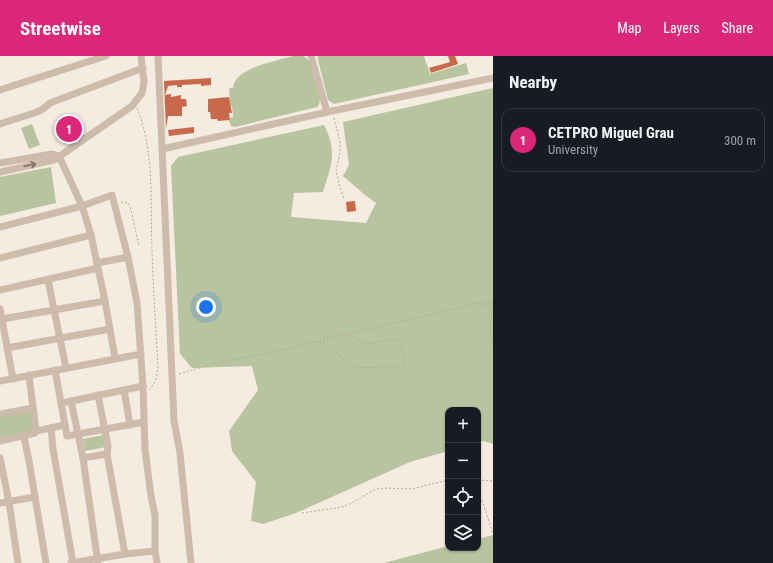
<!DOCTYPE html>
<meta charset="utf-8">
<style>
body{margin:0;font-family:"Roboto Condensed",sans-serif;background:#242831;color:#f1f3f6}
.controls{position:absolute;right:12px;bottom:12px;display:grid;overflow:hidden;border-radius:8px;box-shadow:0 1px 3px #0004}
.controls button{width:36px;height:36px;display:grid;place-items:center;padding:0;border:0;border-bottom:1px solid #363941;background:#171b24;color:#f1f3f6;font:20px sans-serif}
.you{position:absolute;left:206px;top:251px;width:14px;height:14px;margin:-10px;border:3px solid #fff;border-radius:50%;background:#1a73e8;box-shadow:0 0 0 6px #1a73e833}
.badge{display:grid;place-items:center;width:26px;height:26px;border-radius:50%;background:#db2777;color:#fff;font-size:13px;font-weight:700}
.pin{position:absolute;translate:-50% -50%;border:2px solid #fff;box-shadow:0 1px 4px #0006}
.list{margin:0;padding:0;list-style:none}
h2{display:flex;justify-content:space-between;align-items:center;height:52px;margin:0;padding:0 16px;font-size:17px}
h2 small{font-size:13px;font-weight:400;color:#9ea1a6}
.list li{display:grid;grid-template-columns:26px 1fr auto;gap:12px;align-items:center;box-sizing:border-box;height:64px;margin:0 8px 8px;padding:0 8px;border:1px solid #363941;border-radius:12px}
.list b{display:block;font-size:15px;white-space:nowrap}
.list p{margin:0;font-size:13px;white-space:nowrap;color:#9ea1a6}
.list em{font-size:13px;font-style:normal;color:#9ea1a6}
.icon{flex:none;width:22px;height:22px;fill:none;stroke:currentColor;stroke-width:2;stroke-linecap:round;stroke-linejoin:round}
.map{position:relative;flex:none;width:493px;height:507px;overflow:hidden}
header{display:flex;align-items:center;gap:24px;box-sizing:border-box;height:56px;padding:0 20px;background:#db2777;color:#fff}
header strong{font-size:19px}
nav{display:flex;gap:22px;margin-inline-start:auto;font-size:14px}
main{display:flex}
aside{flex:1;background:#171b24}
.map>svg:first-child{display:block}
</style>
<header>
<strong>Streetwise</strong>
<nav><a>Map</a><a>Layers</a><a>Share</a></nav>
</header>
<main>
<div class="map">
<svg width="493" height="507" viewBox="0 0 493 507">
<rect width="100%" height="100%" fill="#f4ebe1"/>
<g fill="#b8c4a0">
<path d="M 293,0 L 304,0 L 310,6 L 320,43 L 319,49 L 317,51 L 235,71 L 231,70 L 229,65 L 230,62 L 233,61 L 232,50 L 230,49 L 229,32 L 233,32 C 234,12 276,5 293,0 Z"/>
<path d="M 318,0 L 424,0 L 430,18 L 466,7 L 469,18 L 334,48 L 328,44 L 318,4 Z"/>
<path d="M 493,32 L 493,388 L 483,385 L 478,386 L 478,354 L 448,354 L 448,395 L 410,406 L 296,457 L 263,468 L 251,465 L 256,426 L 232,395 L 229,375 L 258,334 L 252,310 L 192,312 L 180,298 L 171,110 L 178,101 L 324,69 C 338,96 331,110 323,136 L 294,137 L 291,161 L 366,167 L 376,147 L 365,139 L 343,120 L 349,109 L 343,66 Z"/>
<path d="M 32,68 L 40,89 L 29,93 L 21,72 Z"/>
<path d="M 51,111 L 56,147 L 0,160 L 0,121 Z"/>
<path d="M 32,355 L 35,375 L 0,383 L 0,359 Z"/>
<path d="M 104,379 L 106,391 L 85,395 L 83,383 Z"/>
<path d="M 493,479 L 493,507 L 384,507 L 448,490 L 448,492 L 478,492 L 478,483 Z"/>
</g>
<g fill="#c8694b">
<path d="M 448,0 L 455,0 L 458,8 L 431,17 L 429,12 L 450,6 Z"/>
<path d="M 211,22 L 211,29 L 201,30 L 201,28 L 182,29 L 182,31 L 177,31 L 177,29 L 168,30 L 165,39 L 171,38 L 171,41 L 181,39 L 181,43 L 186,43 L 187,50 L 182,51 L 182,60 L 168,60 L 166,73 L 164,25 Z"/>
<path d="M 229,41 L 232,57 L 229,57 L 230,64 L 218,65 L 217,63 L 211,63 L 210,56 L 208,56 L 208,43 Z"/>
<path d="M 194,71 L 194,77 L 169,80 L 168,74 Z"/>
<path d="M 355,145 L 356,155 L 347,156 L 346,146 Z"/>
</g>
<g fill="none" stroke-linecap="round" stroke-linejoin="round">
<g stroke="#b9a596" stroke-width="1" stroke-dasharray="2 2" stroke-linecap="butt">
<path d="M 137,52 C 155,97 150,146 152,193 C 153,233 156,272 158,312 L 156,324 L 149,335"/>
<path d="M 334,62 L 340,86 L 340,96 L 336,115 L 339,128 L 344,143"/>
<path d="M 121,146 L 128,147 L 130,150 L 139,190"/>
<path d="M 484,247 L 493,246"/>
<path d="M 347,278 C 354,280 360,286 367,287 C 377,289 398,276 402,291 C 404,298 403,306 404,313"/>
<path d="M 315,286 C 334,287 337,301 351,309 C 361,314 384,310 396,310 C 412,314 437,347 448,361"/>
<path d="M 179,318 L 213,308 L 273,296 L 478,247 L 488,249 L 492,255 L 490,278 L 493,290"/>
<path d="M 478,424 L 493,425"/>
<path d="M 478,437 L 483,447 L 493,478"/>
<path d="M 302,457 L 342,451 L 350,448 L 376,433 L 384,432 L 412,433 L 448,424"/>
</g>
<g stroke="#cdbbac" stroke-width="7">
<path d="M 158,0 L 174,365 L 180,397 L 191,507"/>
<path d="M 311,0 L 327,56"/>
<path d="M 0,34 L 106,0"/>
<path d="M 0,68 L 37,56 L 43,53 L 50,47 L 143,12"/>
<path d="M 162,93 L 332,55 L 493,22"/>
<path d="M 59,100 L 82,150 L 91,179 L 105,245 L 115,302"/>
<path d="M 0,107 L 52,98 L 59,100"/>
<path d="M 0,116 L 54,104 L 132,50 L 142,37 L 144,26 L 141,0"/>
<path d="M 0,171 L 82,150 L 112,139 L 128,201 L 137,247 L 143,330 L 145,394 L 151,440 L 155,459 L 155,495 L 157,507"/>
<path d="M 0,202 L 91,179"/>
<path d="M 97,207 L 128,201"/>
<path d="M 48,224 L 66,312"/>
<path d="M 0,234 L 98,212"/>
<path d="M 0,253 L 13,323"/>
<path d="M 2,263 L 105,245"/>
<path d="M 7,292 L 110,273"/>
<path d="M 55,314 L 67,380 L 144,366"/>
<path d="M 29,319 L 36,375"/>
<path d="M 0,325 L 141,298"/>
<path d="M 124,334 L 130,369"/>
<path d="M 98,339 L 108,390 L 107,398 L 125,498"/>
<path d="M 71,345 L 83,402 L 98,507"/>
<path d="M 67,346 L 143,330"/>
<path d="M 0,358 L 33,352"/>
<path d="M 51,372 L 53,393 L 73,507"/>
<path d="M 24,381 L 29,405 L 46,507"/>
<path d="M 0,385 L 35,377 L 36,375 L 65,369"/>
<path d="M 0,402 L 9,446 L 18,507"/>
<path d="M 83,402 L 107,398"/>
<path d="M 0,447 L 35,441"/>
<path d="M 71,507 L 125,498 L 155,495"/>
</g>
</g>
<defs><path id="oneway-shaft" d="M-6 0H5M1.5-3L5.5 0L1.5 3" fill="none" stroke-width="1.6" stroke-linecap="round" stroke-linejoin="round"/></defs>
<use stroke="#7d6f65" href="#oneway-shaft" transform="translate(30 109) rotate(-12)"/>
</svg>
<div class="controls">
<button>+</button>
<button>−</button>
<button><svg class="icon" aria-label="locate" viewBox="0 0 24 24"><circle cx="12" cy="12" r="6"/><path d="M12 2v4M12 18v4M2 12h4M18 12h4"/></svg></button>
<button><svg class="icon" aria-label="layers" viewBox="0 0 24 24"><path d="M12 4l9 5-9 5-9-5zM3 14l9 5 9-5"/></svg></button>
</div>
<div class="you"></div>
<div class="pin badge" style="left:69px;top:73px">1</div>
</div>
<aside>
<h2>Nearby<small></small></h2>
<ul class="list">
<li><span class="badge">1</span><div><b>CETPRO Miguel Grau</b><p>University</p></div><em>300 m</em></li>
</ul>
</aside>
</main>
